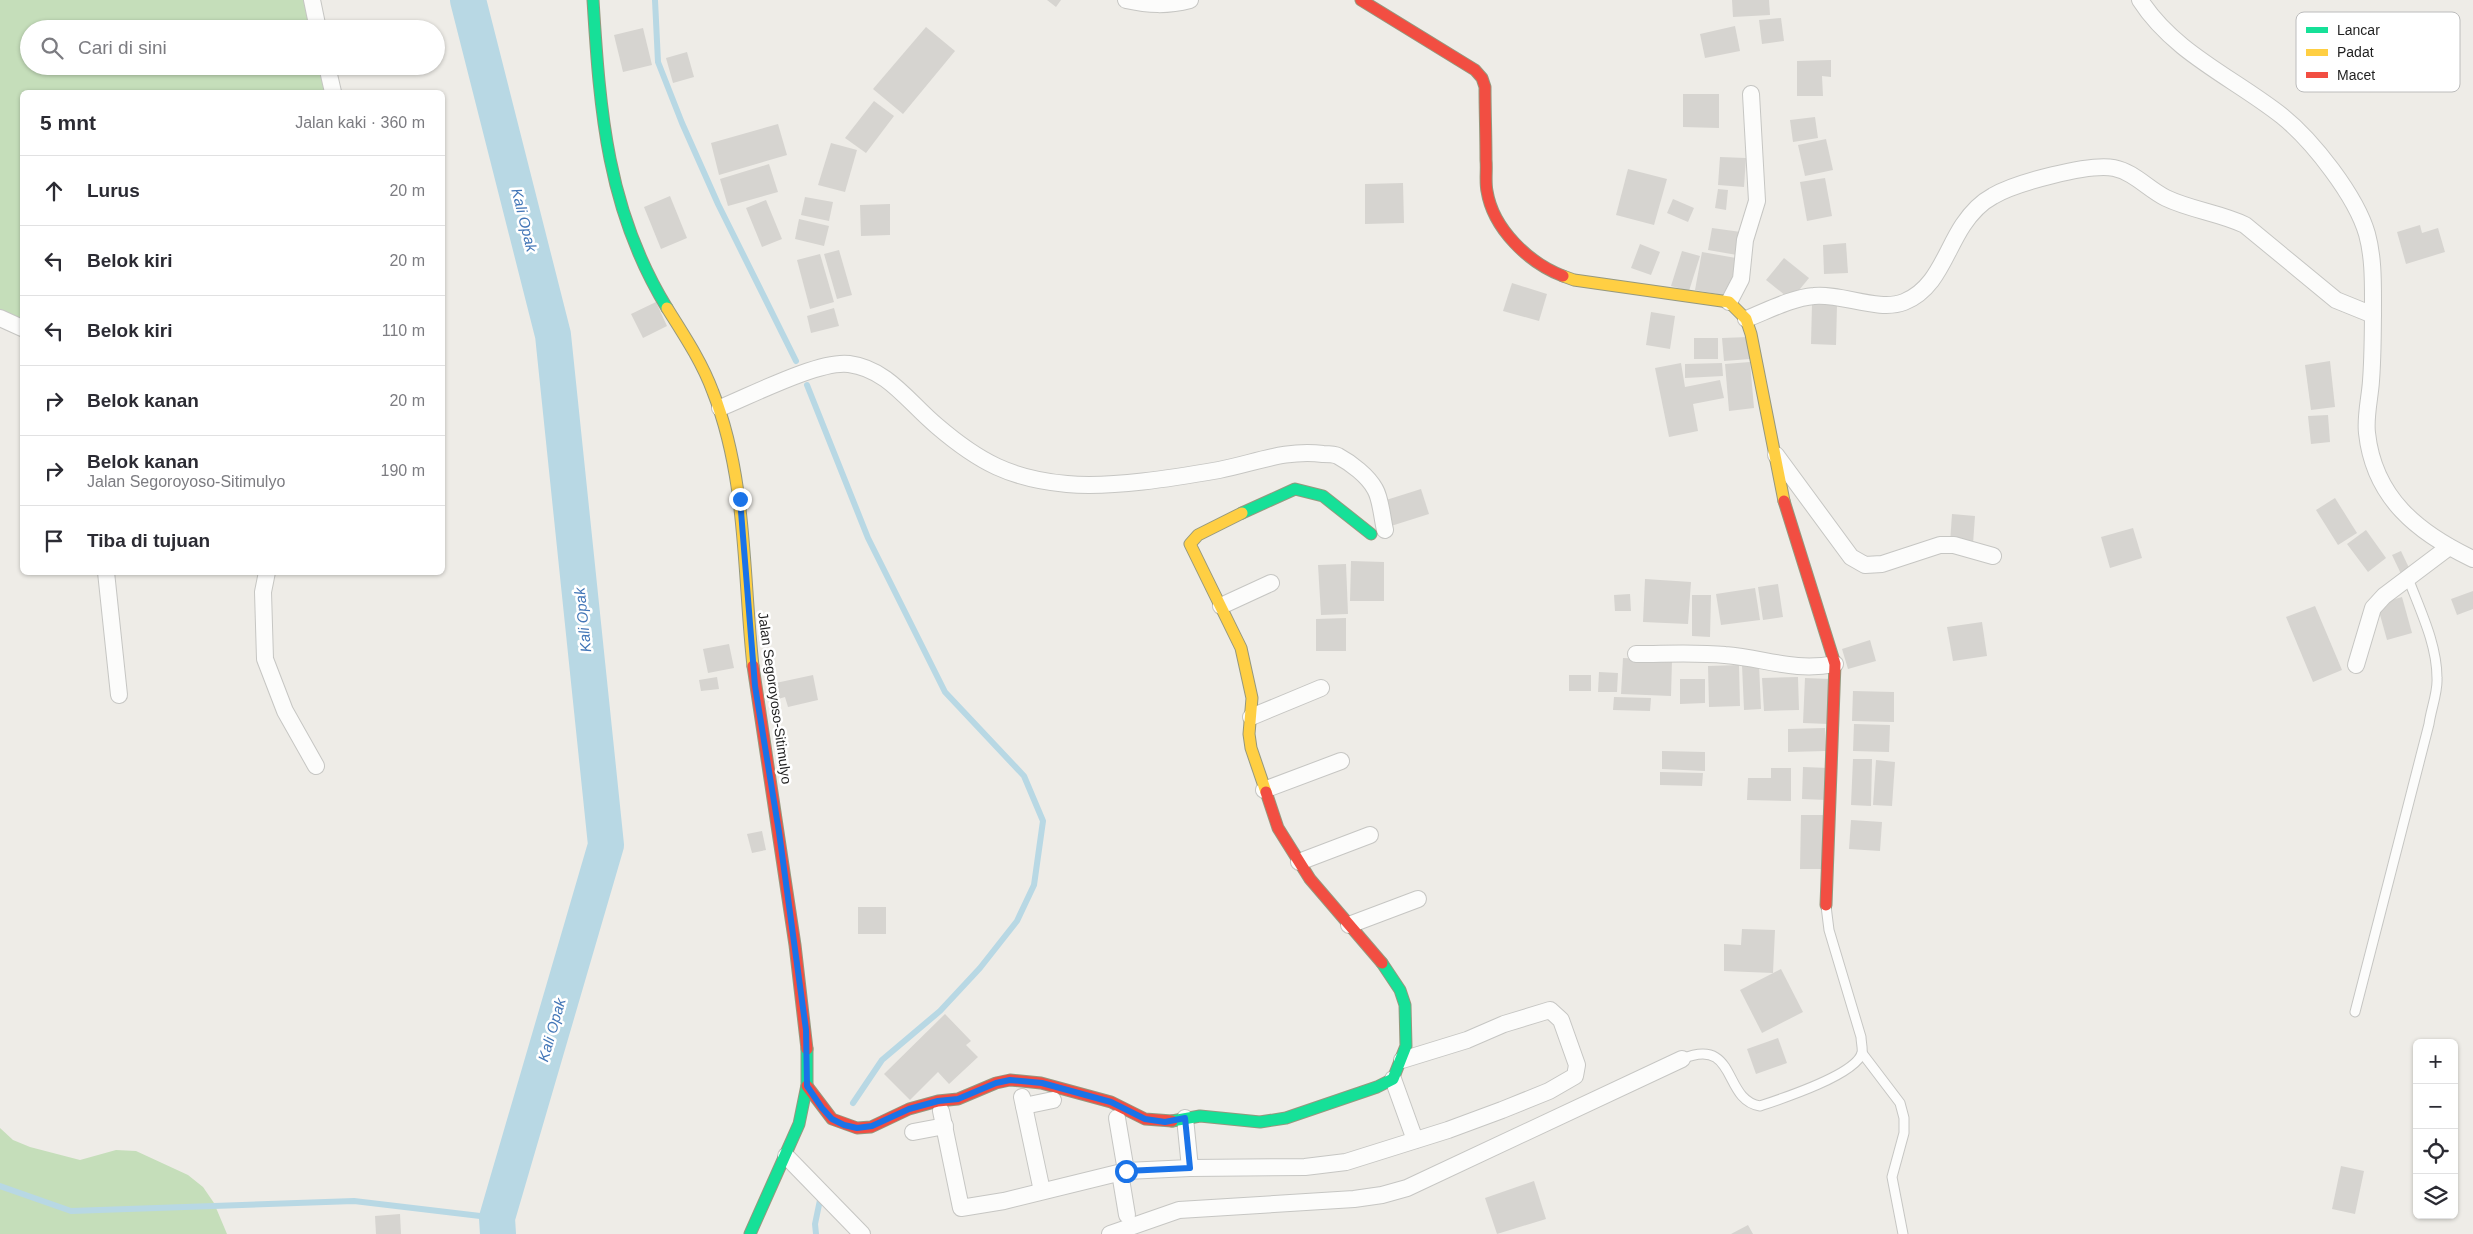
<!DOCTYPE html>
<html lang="id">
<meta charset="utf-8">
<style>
body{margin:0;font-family:Arial,sans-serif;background:#f7f7f7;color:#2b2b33}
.controls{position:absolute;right:15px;bottom:15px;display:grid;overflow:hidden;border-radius:8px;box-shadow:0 1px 4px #0004}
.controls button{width:45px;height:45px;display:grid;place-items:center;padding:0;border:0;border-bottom:1px solid #e1e1e2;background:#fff;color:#2b2b33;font:25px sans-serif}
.stop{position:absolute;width:15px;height:15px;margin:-11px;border:4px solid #1a73e8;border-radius:50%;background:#fff}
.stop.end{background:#1a73e8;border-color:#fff;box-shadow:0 1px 5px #0008}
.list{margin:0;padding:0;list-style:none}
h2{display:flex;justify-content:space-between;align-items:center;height:65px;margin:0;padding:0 20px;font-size:21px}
h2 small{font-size:16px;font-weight:400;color:#7c7c81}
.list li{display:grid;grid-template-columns:32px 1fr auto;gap:15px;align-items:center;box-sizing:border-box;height:70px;padding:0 20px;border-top:1px solid #e1e1e2}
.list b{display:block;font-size:19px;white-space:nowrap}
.list p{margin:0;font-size:16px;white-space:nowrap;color:#7c7c81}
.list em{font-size:16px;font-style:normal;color:#7c7c81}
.icon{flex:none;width:28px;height:28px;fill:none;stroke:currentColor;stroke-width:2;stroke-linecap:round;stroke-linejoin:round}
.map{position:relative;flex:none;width:2473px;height:1234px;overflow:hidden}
.search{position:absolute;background:#fff;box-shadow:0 1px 4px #0004;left:20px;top:20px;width:425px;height:55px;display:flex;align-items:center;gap:12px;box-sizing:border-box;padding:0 18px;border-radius:28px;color:#7c7c81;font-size:19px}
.panel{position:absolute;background:#fff;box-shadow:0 1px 4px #0004;left:20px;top:90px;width:425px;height:485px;border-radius:8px}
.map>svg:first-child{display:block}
</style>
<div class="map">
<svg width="2473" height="1234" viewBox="0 0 2473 1234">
<rect width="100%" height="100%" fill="#eeece7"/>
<g fill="#c5deba">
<path d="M 0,0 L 311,0 L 317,29 L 29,29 L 29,66 L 325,66 L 332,92 L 22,92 L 22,326 L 0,316 Z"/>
<path d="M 0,1128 L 13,1140 L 30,1147 L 80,1160 L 116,1150 L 136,1151 L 188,1175 L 203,1187 L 214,1203 L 227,1234 L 0,1234 Z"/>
</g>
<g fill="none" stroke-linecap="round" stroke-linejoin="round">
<g stroke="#b8d8e4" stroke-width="6">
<path d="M 655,0 L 658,62 L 682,123 L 718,204 L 796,361"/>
<path d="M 807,385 L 868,538 L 945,692 L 1024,776 L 1043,821 L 1034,885 L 1017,921 L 980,968 L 940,1011 L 882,1060 L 853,1103"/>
<path d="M 0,1186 L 71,1211 L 354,1201 L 497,1218"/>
<path d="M 816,1234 L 815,1224 L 820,1200"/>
</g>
<path stroke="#b8d8e4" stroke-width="36" d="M 468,0 L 553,335 L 606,845 L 497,1218 L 498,1234"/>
</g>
<g fill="#d6d4d0">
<path d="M 1047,0 L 1061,0 L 1056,7 Z"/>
<path d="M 1732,0 L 1769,0 L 1770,15 L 1733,17 Z"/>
<path d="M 1781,18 L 1784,41 L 1762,44 L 1759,20 Z"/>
<path d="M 1735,26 L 1740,51 L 1705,58 L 1700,34 Z"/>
<path d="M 926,27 L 955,51 L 903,114 L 873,89 Z"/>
<path d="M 643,28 L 652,65 L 623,72 L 614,35 Z"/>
<path d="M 687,52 L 694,77 L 673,83 L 666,58 Z"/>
<path d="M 1831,60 L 1831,77 L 1822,76 L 1823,96 L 1797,96 L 1797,61 Z"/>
<path d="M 1683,94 L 1719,94 L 1719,128 L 1683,127 Z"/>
<path d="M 874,101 L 894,116 L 866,153 L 845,138 Z"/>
<path d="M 1815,117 L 1818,138 L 1793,142 L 1790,120 Z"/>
<path d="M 778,124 L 787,155 L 719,175 L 711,143 Z"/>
<path d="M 1826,139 L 1833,170 L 1805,176 L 1798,145 Z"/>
<path d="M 831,143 L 857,150 L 845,192 L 818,185 Z"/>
<path d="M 1720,157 L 1746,158 L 1744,187 L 1718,185 Z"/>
<path d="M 769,164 L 778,192 L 728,206 L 720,179 Z"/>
<path d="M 1628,169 L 1667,179 L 1654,225 L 1616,215 Z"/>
<path d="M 1825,178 L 1832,216 L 1807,221 L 1800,182 Z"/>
<path d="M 1403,183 L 1404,223 L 1365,224 L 1365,184 Z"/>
<path d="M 1718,189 L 1728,190 L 1726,210 L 1715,208 Z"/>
<path d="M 670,196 L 687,238 L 661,249 L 644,207 Z"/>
<path d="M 805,197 L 833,202 L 829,221 L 801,215 Z"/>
<path d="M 1673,199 L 1694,208 L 1688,222 L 1667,213 Z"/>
<path d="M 766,200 L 782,239 L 762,247 L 746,208 Z"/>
<path d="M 890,204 L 890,235 L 861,236 L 860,205 Z"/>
<path d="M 799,219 L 829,226 L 824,246 L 795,239 Z"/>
<path d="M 2420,225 L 2422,233 L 2438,228 L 2445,252 L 2406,264 L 2397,232 Z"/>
<path d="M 1712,228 L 1741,232 L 1737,255 L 1708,250 Z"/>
<path d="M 1846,243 L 1848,273 L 1824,274 L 1823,245 Z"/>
<path d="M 1640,244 L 1660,252 L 1651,275 L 1631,268 Z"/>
<path d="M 839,250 L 852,295 L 837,299 L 824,254 Z"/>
<path d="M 1682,251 L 1700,256 L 1689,291 L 1671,286 Z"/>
<path d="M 1702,252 L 1736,258 L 1729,296 L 1695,290 Z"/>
<path d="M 820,254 L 834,302 L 810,309 L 797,260 Z"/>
<path d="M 1784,258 L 1809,278 L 1791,300 L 1766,280 Z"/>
<path d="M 1512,283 L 1547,294 L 1539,321 L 1503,311 Z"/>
<path d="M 656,302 L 667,326 L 643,338 L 631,314 Z"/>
<path d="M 1812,304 L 1837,305 L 1836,345 L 1811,344 Z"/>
<path d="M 834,308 L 839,326 L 811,333 L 807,316 Z"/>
<path d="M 1651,312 L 1675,316 L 1670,349 L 1646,345 Z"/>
<path d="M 1749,337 L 1750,359 L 1724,361 L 1722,338 Z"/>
<rect x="1694" y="338" width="24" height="21"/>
<path d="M 2330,361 L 2335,407 L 2311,410 L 2305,365 Z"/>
<path d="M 1750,362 L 1754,408 L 1729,411 L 1725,364 Z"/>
<path d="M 1681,363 L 1685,387 L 1720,380 L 1724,398 L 1693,404 L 1698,431 L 1669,437 L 1655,368 Z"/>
<path d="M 1722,363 L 1723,376 L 1685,378 L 1685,364 Z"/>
<path d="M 2328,415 L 2330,442 L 2311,444 L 2308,416 Z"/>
<path d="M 1421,489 L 1429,514 L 1391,526 L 1383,501 Z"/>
<path d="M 2335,498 L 2357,533 L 2338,545 L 2316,510 Z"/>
<path d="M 1952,514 L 1975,516 L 1973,544 L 1950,543 Z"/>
<path d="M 2133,528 L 2142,558 L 2110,568 L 2101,537 Z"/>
<path d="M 2366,530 L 2386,558 L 2368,572 L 2347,544 Z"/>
<path d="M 2401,551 L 2411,572 L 2402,576 L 2392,555 Z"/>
<path d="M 1351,561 L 1384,562 L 1384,601 L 1350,601 Z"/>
<path d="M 1346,564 L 1348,614 L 1321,615 L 1318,565 Z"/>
<path d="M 1645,579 L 1691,582 L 1688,624 L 1643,622 Z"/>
<path d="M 1778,584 L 1783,617 L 1763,620 L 1758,587 Z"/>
<path d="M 1755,588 L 1760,620 L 1721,625 L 1716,594 Z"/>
<path d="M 2473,591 L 2473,609 L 2457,615 L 2451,599 Z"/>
<path d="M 1630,594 L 1631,611 L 1615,611 L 1614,595 Z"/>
<path d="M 1692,595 L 1711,595 L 1710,637 L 1692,636 Z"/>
<path d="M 2402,597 L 2412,633 L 2387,640 L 2377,604 Z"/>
<path d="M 2315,606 L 2342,670 L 2313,682 L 2286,617 Z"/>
<path d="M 1346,618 L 1346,651 L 1316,651 L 1316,619 Z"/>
<path d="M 1982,622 L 1987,656 L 1953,661 L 1947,627 Z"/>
<path d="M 1870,640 L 1876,661 L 1848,669 L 1842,649 Z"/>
<path d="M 729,644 L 734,668 L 708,673 L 703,649 Z"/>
<path d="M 1623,658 L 1672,660 L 1671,696 L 1621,694 Z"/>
<path d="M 1759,664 L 1761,709 L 1744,710 L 1742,665 Z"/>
<path d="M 1739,665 L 1740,706 L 1709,707 L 1708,666 Z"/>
<path d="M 1599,672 L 1618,673 L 1617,692 L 1598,692 Z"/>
<path d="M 813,675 L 818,700 L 788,707 L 785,697 L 775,700 L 771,684 Z"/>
<rect x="1569" y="675" width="22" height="16"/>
<path d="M 717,677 L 719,689 L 701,691 L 699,680 Z"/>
<path d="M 1798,677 L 1799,710 L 1764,711 L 1762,678 Z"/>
<path d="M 1805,678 L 1831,679 L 1829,724 L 1803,723 Z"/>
<path d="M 1680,679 L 1705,679 L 1705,703 L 1680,704 Z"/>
<path d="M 1853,691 L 1894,692 L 1894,722 L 1852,721 Z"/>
<path d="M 1614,697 L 1651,698 L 1650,711 L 1613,710 Z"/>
<path d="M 1854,724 L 1890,725 L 1889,752 L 1853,751 Z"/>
<path d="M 1825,728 L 1826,751 L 1788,752 L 1788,729 Z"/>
<path d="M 1662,751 L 1705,752 L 1705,771 L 1662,769 Z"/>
<path d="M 1853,759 L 1872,759 L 1871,806 L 1851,805 Z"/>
<path d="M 1876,760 L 1895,762 L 1892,806 L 1873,805 Z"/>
<path d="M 1803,767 L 1829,768 L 1827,800 L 1802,799 Z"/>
<path d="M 1771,768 L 1791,768 L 1791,801 L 1747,800 L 1748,778 L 1771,778 Z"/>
<path d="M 1660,772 L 1703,773 L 1702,786 L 1660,785 Z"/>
<path d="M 1801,815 L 1826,815 L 1825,869 L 1800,869 Z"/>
<path d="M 1851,820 L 1882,822 L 1880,851 L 1849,849 Z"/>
<path d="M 762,831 L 766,850 L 752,853 L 747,834 Z"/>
<rect x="858" y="907" width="28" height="27"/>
<path d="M 1742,929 L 1775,930 L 1773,973 L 1724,971 L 1724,944 L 1741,945 Z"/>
<path d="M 1781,969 L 1803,1012 L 1762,1033 L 1740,990 Z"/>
<path d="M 945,1014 L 971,1041 L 966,1045 L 978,1057 L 949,1084 L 938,1072 L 910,1100 L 884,1074 Z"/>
<path d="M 1778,1038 L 1787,1063 L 1756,1074 L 1747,1049 Z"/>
<path d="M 2341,1166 L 2364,1171 L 2355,1214 L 2332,1209 Z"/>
<path d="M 1534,1181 L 1546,1219 L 1497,1234 L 1485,1198 Z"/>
<path d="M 400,1214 L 401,1234 L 376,1234 L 375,1216 Z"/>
<path d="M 1748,1225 L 1753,1234 L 1731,1234 Z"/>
</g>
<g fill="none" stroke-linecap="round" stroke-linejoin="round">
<g stroke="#c6c6c3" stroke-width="11">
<g id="lane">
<path d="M 2355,1012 L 2429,724 C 2431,709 2438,692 2437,678 C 2437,644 2420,610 2408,578"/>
<path d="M 1862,1053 L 1900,1103 L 1904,1118 L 1904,1133 L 1892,1177 L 1903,1234"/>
<path d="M 1682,1059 C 1738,1036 1722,1100 1760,1106 C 1781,1099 1855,1075 1862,1053 C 1863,1049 1861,1042 1861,1037 L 1829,930 L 1826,906"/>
</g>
</g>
<g stroke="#c6c6c3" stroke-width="18">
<g id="street">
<path d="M 312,0 L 318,29"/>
<path d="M 1126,0 C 1149,5 1167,6 1190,0"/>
<path d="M 2140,0 C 2174,53 2234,78 2282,116 C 2313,141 2356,196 2367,234 C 2373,256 2373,279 2373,301 C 2373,328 2373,354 2371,381 C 2370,397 2365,417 2367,433 C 2374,498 2418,533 2473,559"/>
<path d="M 327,66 L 333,92"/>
<path d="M 1729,302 L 1741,279 L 1745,240 L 1757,201 L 1751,94"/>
<path d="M 0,318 L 22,328"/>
<path d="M 1746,319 C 1767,311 1791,298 1814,296 C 1841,293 1879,312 1904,302 C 1937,289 1945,252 1963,225 C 1971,213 1980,203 1993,196 C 2015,183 2089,163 2114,168 C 2134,172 2148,189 2166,198 C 2191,210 2220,213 2245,225 L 2336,300 L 2373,315"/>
<path d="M 720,408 C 750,396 819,360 849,364 C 888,369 909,403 937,426 C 979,462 1011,479 1067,484 C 1112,488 1173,478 1219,470 C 1255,463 1286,449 1323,454 C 1328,454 1334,454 1338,456 C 1351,463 1368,476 1375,489 C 1381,499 1382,518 1385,530"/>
<path d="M 1776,455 L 1851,557 L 1865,565 L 1882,564 L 1940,545 L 1954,545 L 1993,556"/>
<path d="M 106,572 L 119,695"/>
<path d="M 267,572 L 263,592 L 265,659 L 285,711 L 316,766"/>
<path d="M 1221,606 L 1271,583"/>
<path d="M 1636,654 C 1665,654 1696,652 1725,655 C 1765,658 1793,672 1835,664"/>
<path d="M 2356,665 L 2373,608 L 2384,596 L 2449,547"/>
<path d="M 1251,717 L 1321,688"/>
<path d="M 1264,790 L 1341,761"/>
<path d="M 1299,862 L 1370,835"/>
<path d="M 1349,925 L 1418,899"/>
<path d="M 1393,1079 L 1415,1140"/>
<path d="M 1022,1097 L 1042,1191"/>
<path d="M 1024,1106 L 1053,1100"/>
<path d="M 941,1111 L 961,1208 L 1004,1201 L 1126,1171 L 1190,1168 L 1305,1167 L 1346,1162 L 1448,1130 L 1502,1110 L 1549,1091 L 1575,1076 L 1577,1065 L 1561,1020 L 1550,1010 L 1504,1024 L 1467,1040 L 1402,1060"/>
<path d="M 1117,1118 L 1126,1171"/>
<path d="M 1185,1118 L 1190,1168"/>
<path d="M 913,1132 L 945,1126"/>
<path d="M 786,1156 L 862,1234"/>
<path d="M 1120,1173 L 1127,1215"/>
<path d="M 1110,1234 L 1179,1210 L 1354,1199 L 1382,1195 L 1407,1188 L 1682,1059"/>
</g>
</g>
<g stroke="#95987e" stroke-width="13">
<g id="fast">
<path d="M 593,0 C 600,112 607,210 667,308"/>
<path d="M 1242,513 L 1295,489 L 1323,496 L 1371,534"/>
<path d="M 1172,1121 L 1200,1116 L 1260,1122 L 1286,1118 L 1377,1087 L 1393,1079 L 1406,1046 L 1405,1005 L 1400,990 L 1382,963"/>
<path d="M 750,1234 L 799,1124 L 807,1085 L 807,1049"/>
</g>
</g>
<g stroke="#95987e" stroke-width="13">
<g id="slow">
<path d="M 1563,276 L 1574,280 L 1729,302 L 1746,319 L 1751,334 L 1784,501"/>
<path d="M 667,308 C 684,335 702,362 713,392 C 747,478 743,575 753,666"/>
<path d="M 1242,513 L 1198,535 L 1190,544 L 1241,648 L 1252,698 L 1249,734 L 1251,748 L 1266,792"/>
</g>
</g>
<g stroke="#95987e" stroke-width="13">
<g id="jam">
<path d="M 1361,0 L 1475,70 L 1482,78 L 1485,87 C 1485,111 1486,136 1486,160 C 1487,170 1485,181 1487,191 C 1493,229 1529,263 1563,276"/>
<path d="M 1784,501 L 1835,664 L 1826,905"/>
<path d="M 753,666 L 795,945 L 807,1049"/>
<path d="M 1266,792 L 1278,828 L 1310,879 L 1382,963"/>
<path d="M 807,1086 L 832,1119 L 857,1128 L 871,1127 L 909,1109 L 938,1101 L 958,1099 L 996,1083 L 1010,1080 L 1041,1083 L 1111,1102 L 1145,1119 L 1172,1121"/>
</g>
</g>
<use href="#lane" stroke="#fcfcfb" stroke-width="9"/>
<use href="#street" stroke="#fcfcfb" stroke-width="16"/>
<use href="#fast" stroke="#16e098" stroke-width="11"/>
<use href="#slow" stroke="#ffcf43" stroke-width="11"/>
<use href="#jam" stroke="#f24e42" stroke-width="11"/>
</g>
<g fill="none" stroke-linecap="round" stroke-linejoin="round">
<path stroke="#1a73e8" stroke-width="6" d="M 740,499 L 755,686 L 779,832 L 806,1030 L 807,1086 L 822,1108 L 832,1119 L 844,1125 L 857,1128 L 872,1126 L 909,1109 L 938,1101 L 958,1099 L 996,1083 L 1010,1080 L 1042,1083 L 1111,1102 L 1145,1119 L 1165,1122 L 1185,1118 L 1190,1168 L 1126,1171"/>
</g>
<g text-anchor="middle" stroke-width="5" stroke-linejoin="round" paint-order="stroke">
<g font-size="14" fill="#1f1f1f" stroke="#fff">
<text transform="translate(775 698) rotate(82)" y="5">Jalan Segoroyoso-Sitimulyo</text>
</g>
<g font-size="15" font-style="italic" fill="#4276b7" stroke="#fff">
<text transform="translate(524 220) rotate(76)" y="5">Kali Opak</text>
<text transform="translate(583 620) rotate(-96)" y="5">Kali Opak</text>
<text transform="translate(552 1030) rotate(-74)" y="5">Kali Opak</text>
</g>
</g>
<rect x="2296" y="12" width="164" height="80" rx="8" fill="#fff" stroke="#bcbcbc" stroke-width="1"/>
<rect x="2306" y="27" width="22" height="6" fill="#16e098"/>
<rect x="2306" y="49" width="22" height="7" fill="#ffcf43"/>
<rect x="2306" y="72" width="22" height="6" fill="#f24e42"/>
<g font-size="14" fill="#1f1f1f">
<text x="2337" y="35">Lancar</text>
<text x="2337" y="57">Padat</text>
<text x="2337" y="80">Macet</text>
</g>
</svg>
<div class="controls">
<button>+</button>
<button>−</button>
<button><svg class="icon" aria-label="locate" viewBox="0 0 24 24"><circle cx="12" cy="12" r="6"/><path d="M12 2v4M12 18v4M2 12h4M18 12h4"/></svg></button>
<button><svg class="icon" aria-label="layers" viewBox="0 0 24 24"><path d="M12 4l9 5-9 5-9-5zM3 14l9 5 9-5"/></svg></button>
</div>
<div class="stop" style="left:1126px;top:1171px"></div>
<div class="stop end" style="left:740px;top:499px"></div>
<div class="search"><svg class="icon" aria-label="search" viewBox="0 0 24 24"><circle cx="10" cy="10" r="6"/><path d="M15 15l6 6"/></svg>Cari di sini</div>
<section class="panel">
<h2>5 mnt<small>Jalan kaki · 360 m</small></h2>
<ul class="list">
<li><svg class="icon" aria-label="ahead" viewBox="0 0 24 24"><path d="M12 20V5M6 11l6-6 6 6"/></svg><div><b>Lurus</b></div><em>20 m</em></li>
<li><svg class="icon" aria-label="left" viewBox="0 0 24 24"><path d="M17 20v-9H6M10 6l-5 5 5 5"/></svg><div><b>Belok kiri</b></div><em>20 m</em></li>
<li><svg class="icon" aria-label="left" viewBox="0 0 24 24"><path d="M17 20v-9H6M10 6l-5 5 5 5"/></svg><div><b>Belok kiri</b></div><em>110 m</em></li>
<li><svg class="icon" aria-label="right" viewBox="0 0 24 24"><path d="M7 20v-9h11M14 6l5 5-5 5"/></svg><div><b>Belok kanan</b></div><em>20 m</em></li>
<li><svg class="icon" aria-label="right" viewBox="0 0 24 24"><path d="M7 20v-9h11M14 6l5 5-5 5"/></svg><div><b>Belok kanan</b><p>Jalan Segoroyoso-Sitimulyo</p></div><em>190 m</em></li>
<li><svg class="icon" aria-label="arrive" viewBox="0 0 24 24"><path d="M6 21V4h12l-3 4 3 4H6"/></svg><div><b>Tiba di tujuan</b></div></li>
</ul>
</section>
</div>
